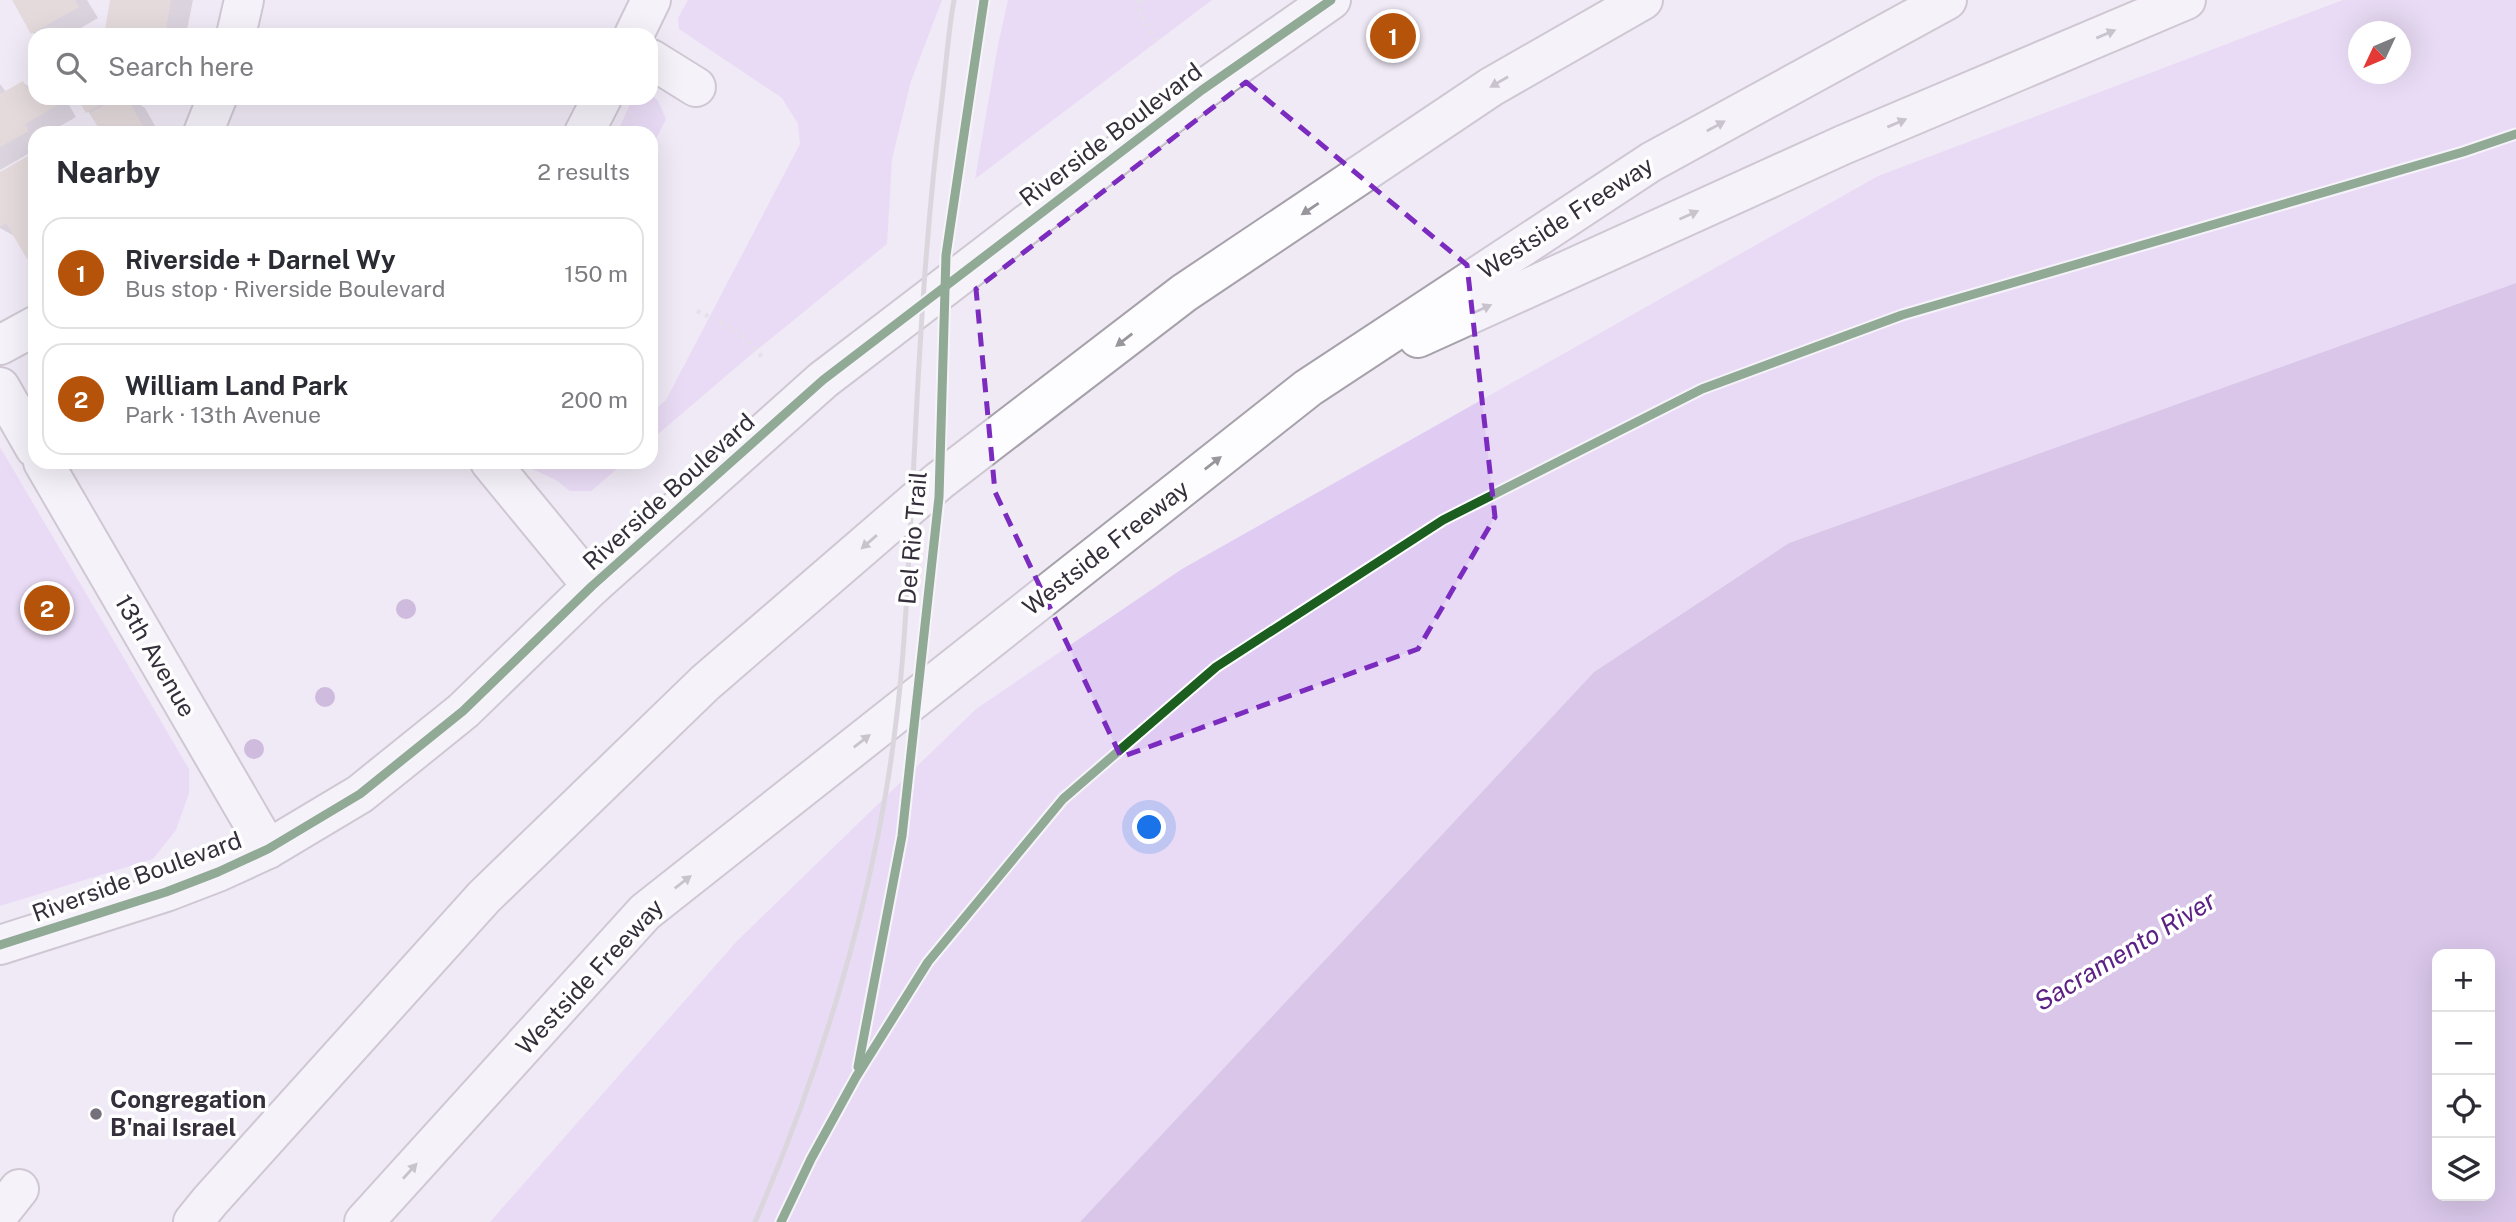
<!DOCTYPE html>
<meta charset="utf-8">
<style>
body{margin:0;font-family:"Public Sans",sans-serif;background:#f2f2f3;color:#2b2b33}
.controls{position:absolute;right:21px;bottom:21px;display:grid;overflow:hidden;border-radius:14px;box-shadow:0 7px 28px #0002}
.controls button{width:63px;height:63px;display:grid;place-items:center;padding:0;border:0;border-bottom:2px solid #e1e1e2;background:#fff;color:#2b2b33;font:35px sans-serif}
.compass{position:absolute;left:2348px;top:21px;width:63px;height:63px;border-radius:50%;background:#fff;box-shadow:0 7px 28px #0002;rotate:226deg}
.you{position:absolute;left:1150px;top:828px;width:24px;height:24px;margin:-18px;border:5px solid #fff;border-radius:50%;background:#1a73e8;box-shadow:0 0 0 10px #1a73e833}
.badge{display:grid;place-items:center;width:46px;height:46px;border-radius:50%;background:#b45309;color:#fff;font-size:23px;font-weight:700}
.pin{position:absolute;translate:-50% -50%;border:4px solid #fff;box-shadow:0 2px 7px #0006}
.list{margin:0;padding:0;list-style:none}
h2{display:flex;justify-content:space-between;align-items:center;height:91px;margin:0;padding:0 28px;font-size:30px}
h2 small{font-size:23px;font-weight:400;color:#7c7c81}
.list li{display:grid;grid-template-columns:46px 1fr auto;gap:21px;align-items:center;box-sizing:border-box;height:112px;margin:0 14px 14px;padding:0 14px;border:2px solid #e1e1e2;border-radius:21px}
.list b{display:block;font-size:26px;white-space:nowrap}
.list p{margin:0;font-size:23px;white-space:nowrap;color:#7c7c81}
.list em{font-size:23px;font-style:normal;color:#7c7c81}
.icon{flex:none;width:38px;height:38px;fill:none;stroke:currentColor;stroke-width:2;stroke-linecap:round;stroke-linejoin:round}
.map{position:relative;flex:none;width:2516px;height:1222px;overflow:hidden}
.search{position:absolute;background:#fff;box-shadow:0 7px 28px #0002;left:28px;top:28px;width:630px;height:77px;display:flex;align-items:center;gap:18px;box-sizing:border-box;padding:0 24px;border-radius:21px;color:#7c7c81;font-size:26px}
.panel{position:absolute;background:#fff;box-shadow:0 7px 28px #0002;left:28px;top:126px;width:630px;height:343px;border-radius:21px}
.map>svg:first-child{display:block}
</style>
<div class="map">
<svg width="2516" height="1222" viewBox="0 0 2516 1222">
<rect width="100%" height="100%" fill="#f0eaf5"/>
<g fill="#e0cbf3" fill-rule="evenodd">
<path d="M 688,0 L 942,0 L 911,81 L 892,159 L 887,244 L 746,359 L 651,440 L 651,413 L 666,400 L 800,144 L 798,124 L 782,98 L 679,29 L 678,18 Z"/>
<path d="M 1008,0 L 1212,0 L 975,179 L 998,45 Z"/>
<path d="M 2343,0 L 2516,0 L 2516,283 L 1789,543 L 1594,672 L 1080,1222 L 490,1222 L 737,941 L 976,709 L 1182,569 L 1878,176 ZM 2358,32 L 2400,32 L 2400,74 L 2358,74 Z"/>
<path d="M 651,94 L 658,101 L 666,119 L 651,149 L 651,133 L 617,133 L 633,98 L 651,98 Z"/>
<path d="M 0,447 L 189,769 L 189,793 L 176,830 L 153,859 L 0,906 Z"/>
<path d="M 526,462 L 625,462 L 591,491 L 570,491 L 556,480 L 532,469 Z"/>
</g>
<path fill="#bc9cd9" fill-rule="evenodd" d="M 2516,283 L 2516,1222 L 1080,1222 L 1594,672 L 1789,543 ZM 2437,954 L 2490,954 L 2490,1196 L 2437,1196 Z"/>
<g fill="#0003">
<path d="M 15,0 L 87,0 L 98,18 L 69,35 L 36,35 L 33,33 Z"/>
<path d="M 112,0 L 193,0 L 186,35 L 115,35 L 107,29 Z"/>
<path d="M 23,83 L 32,88 L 35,86 L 35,98 L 65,98 L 76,117 L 48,133 L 35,133 L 35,150 L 0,170 L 0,84 L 6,92 Z"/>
<path d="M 79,98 L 141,98 L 143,102 L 139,104 L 145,108 L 159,133 L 103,133 Z"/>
<path d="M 35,154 L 35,261 L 28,257 L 16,237 L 0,228 L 0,174 Z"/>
</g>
<g fill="#d4c7ba">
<path d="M 12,0 L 75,0 L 79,7 L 31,34 Z"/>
<path d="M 110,0 L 171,0 L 165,35 L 113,35 L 113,32 L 105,30 Z"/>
<path d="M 23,81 L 27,89 L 35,84 L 35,98 L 53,98 L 58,105 L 25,124 L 29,131 L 0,147 L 0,94 Z"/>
<path d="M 77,98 L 111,98 L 86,113 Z"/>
<path d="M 118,98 L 127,98 L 147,133 L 101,133 L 90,113 Z"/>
<path d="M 35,152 L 35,254 L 27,259 L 6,223 L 0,227 L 0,172 Z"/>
</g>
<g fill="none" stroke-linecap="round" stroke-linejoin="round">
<g stroke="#a6a1ab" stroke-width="42">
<g id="minor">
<path d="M 236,35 L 244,0"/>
<path d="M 634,35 L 651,0"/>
<path d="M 651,59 L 696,87"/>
<path d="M 203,133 L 217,98"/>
<path d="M 584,133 L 602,98"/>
<path d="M 0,345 L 35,326"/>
<path d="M 0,387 L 35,448"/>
<path d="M 43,462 L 268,849"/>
<path d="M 490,462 L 592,586"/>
<path d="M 0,1213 L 19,1189"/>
</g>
</g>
<g stroke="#a6a1ab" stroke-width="42">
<path id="major" d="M 0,945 L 166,892 L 218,872 L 268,849 L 360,794 L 463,711 L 592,586 L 823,380 L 1202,90 L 1331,0"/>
</g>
<g stroke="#a6a1ab" stroke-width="42">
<g id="highway">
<path d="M 1418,338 L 1843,145 L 2186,0"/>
<path d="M 193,1222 L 210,1201 L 484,897 L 705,683 L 939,481 L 1184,293 L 1491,87 L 1643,0"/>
<path d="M 364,1222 L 645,912 L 1308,388 L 1651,162 L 1947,0"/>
</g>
</g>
<g stroke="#d9d6db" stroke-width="4.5" stroke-dasharray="3.5 5" stroke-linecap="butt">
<path d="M 1139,0 L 1140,15 L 1160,45"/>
<path d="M 697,311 C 724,324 743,332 762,357"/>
</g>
<use href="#minor" stroke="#fdfcfe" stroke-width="38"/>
<use href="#major" stroke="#fdfcfe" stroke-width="38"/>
<use href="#highway" stroke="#fdfcfe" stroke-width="38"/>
<path stroke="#c0bfc2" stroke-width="5" d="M 755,1222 C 821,1070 875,894 895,730 C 906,647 908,563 913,480 C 919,353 926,226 942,99 C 946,66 948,33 954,0"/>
<g stroke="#fff" stroke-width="13">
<g id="cycleway">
<path d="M 0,945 L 166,892 L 218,872 L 268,849 L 360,794 L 463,711 L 592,586 L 823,380 L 1202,90 L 1331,0"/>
<path d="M 858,1067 L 902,836 L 939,497 L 946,255 L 984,0"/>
<path d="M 781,1222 L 811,1159 L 856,1077 L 928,962 L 1063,799 L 1216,667 L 1443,520 L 1702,389 L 1902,315 L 2463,152 L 2516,134"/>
</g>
</g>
<use href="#cycleway" stroke="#1b5e20" stroke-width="9"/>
</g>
<g fill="#a583be">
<circle cx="406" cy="609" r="10"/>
<circle cx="325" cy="697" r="10"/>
<circle cx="254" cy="749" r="10"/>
</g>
<defs><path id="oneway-solid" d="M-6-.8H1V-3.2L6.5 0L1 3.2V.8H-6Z" transform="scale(1.75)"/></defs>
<g fill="#99959c">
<use href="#oneway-solid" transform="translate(2106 34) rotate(-23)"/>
<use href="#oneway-solid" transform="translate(1499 82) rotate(150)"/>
<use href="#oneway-solid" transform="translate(1897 123) rotate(-23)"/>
<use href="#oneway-solid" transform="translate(1716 126) rotate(-29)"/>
<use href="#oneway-solid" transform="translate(1310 209) rotate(146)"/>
<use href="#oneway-solid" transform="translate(1689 215) rotate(-24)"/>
<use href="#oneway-solid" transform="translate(1482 309) rotate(-24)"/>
<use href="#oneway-solid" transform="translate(1124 340) rotate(142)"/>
<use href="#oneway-solid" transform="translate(1213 463) rotate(-38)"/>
<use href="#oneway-solid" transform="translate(869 542) rotate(139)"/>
<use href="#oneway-solid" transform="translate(862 741) rotate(-38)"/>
<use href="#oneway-solid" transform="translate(683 882) rotate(-38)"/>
<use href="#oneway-solid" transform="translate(410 1171) rotate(-48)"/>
</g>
<path d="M0 0H2516V1222H0ZM 1246,82 L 1467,265 L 1495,517 L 1418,649 L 1121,757 L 995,492 L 976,289 Z" fill="#f0eaf5" fill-opacity=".55" fill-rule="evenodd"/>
<path fill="none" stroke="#7b2cbf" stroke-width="5" stroke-dasharray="14 9" stroke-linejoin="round" d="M 1246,82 L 1467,265 L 1495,517 L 1418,649 L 1121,757 L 995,492 L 976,289 Z"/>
<circle fill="#76707c" stroke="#fff" stroke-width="2.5" cx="96" cy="1114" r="7"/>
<g text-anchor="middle" stroke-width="7" stroke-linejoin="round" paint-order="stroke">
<g font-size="24" fill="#352e3b" stroke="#fff">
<text transform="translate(1111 135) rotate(-37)" y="8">Riverside Boulevard</text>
<text transform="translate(1566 218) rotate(-33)" y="8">Westside Freeway</text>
<text transform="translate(669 492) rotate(-42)" y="8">Riverside Boulevard</text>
<text transform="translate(913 538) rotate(-85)" y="8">Del Rio Trail</text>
<text transform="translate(1106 548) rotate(-38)" y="8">Westside Freeway</text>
<text transform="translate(155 656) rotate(60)" y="8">13th Avenue</text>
<text transform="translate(137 877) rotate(-20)" y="8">Riverside Boulevard</text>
<text transform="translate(590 977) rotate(-47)" y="8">Westside Freeway</text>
</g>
<g font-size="24" font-weight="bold" fill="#352e3b" stroke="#fff" text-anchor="start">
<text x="110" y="1108">Congregation<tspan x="110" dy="28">B'nai Israel</tspan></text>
</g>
<g font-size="26" font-style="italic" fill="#5c2184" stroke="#fff">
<text transform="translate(2125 951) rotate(-31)" y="9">Sacramento River</text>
</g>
</g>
</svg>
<div class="controls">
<button>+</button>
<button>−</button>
<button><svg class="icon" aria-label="locate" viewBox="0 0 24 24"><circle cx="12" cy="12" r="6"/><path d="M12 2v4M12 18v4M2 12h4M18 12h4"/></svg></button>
<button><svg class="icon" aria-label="layers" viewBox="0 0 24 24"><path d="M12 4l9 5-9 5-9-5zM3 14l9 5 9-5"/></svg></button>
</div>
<svg class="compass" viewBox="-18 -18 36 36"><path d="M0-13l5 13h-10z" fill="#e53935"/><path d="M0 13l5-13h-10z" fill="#7c7c81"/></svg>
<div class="you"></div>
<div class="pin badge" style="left:1393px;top:36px">1</div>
<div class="pin badge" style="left:47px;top:608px">2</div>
<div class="search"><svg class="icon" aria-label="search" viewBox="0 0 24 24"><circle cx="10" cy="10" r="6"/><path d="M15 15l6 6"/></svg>Search here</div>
<section class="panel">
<h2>Nearby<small>2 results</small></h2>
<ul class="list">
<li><span class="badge">1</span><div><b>Riverside + Darnel Wy</b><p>Bus stop · Riverside Boulevard</p></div><em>150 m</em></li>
<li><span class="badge">2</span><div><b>William Land Park</b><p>Park · 13th Avenue</p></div><em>200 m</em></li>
</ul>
</section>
</div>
